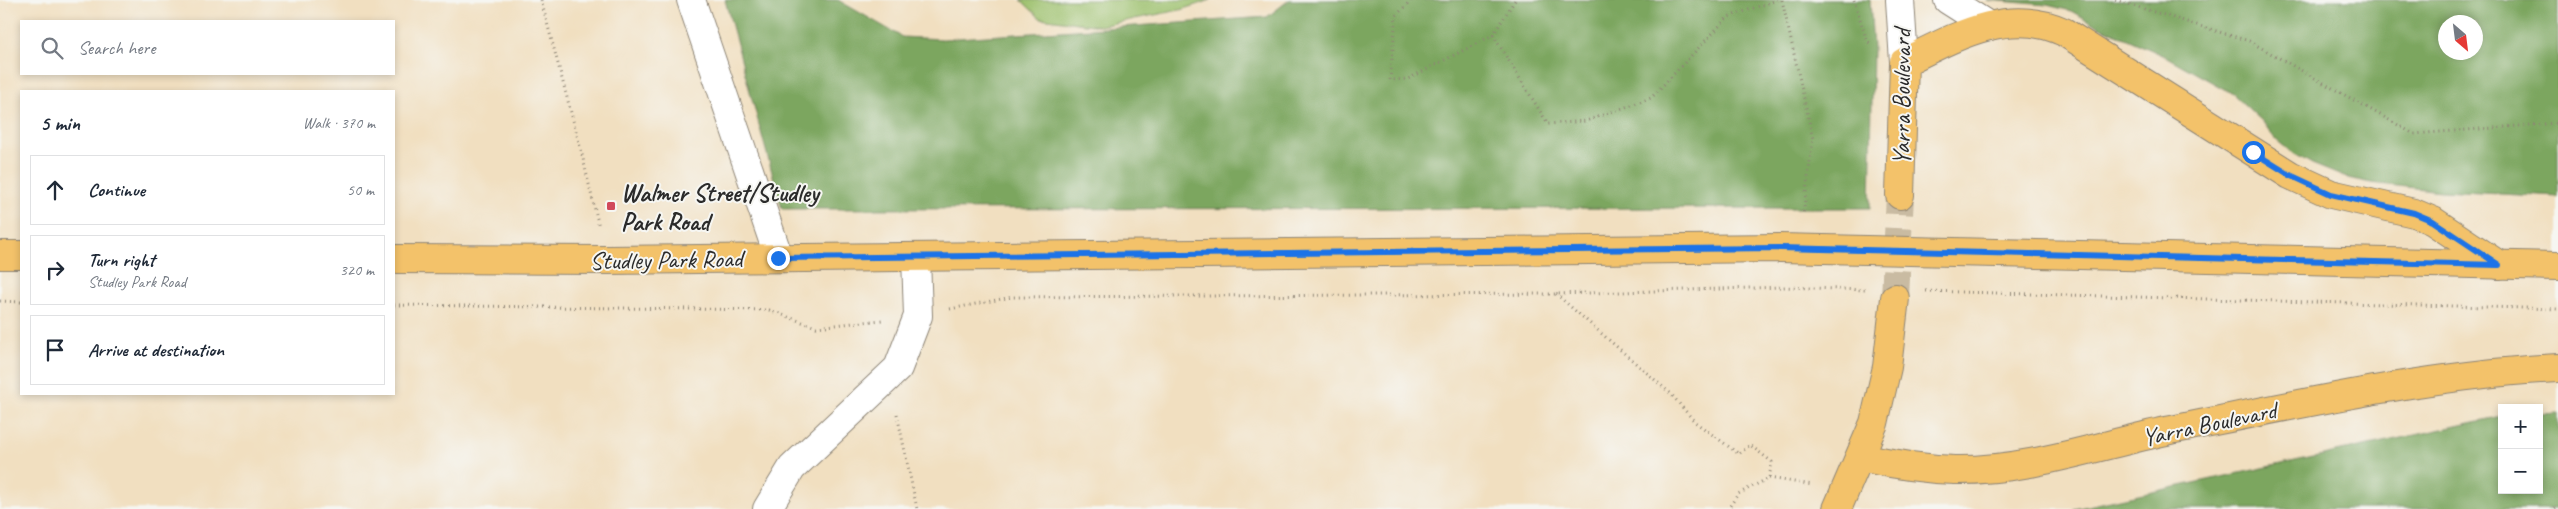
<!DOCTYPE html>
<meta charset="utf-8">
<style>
body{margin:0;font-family:Caveat,sans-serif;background:#f6f6f7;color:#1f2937}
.controls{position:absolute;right:15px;bottom:15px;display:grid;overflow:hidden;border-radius:0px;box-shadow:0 2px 8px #0003}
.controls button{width:45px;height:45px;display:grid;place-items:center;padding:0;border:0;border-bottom:1px solid #e0e1e3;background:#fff;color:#1f2937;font:25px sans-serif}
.compass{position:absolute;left:2438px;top:15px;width:45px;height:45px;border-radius:50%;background:#fff;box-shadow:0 2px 8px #0003;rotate:152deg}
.stop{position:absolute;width:15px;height:15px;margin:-11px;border:4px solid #1a73e8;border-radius:50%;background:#fff}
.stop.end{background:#1a73e8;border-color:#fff;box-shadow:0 1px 5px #0008}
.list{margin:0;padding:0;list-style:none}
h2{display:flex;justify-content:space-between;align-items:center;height:65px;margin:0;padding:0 20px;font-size:21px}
h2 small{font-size:16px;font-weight:400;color:#747a83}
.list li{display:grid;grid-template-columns:32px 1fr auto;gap:15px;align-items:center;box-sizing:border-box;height:70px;margin:0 10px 10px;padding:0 10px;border:1px solid #e0e1e3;border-radius:0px}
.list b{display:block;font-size:19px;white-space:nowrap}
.list p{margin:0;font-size:16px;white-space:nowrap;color:#747a83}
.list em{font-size:16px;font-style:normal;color:#747a83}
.icon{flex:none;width:28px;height:28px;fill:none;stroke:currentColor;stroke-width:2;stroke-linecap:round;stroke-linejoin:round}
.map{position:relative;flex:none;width:2558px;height:509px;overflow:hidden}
.search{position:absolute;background:#fff;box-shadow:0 2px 8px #0003;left:20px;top:20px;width:375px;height:55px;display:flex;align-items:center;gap:12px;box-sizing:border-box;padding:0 18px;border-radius:0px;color:#747a83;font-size:19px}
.panel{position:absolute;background:#fff;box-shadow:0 2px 8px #0003;left:20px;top:90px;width:375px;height:305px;border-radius:0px}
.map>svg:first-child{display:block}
</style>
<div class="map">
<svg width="2558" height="509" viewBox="0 0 2558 509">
<rect width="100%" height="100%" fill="#f6f6f2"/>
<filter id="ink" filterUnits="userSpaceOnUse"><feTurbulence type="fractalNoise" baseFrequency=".02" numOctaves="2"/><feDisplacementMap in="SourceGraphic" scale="10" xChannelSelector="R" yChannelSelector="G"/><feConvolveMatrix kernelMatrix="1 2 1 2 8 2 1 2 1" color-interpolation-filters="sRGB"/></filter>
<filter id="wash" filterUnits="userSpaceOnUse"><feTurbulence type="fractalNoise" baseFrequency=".0096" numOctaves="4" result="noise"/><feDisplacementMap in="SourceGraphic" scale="20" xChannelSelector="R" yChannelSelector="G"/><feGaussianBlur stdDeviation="1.12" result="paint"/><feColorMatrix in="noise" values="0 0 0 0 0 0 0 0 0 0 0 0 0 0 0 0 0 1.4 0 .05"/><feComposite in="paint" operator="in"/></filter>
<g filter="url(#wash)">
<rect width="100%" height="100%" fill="#f1dfc0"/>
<path fill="#9bc06a" stroke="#63764a" d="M 1021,0 L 1211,0 L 1180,10 L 1100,26 L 1040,18 Z"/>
<g fill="#7ca65e" stroke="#546844" fill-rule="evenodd">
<path d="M 725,0 L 838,0 L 902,37 L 943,39 L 1267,17 L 1289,0 L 1870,0 L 1873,48 L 1870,208 L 782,209 Z"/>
<path d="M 1987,0 L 2558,0 L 2558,197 L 2441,191 L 2371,183 L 2344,177 L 2312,164 L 2291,152 L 2275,139 L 2263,122 L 2233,94 L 2165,56 L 2096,25 L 2071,11 L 2047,5 ZM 2446,22 L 2476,22 L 2476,52 L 2446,52 Z"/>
<path d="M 2558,413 L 2558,509 L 2074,509 L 2502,416 L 2502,490 L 2539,490 L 2539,414 Z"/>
</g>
</g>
<g filter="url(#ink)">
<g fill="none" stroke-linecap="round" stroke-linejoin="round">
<path stroke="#c9bba2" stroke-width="28" stroke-dasharray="28 14" stroke-linecap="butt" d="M 1895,298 L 1900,195"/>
<g stroke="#8e8576" stroke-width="30">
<g id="minor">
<path d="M 691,0 L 779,258"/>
<path d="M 1900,0 L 1904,62"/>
<path d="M 1948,0 L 1989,26"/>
<path d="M 767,509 L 792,468 L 898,368 L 918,316 L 916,257"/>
</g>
</g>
<g stroke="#8e8576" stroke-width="30">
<g id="major">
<path d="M 1900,195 L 1904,62 C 1955,37 2008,6 2064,32 L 2290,175 L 2331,194 L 2414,213 L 2433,221 L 2499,265"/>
<path d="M 0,255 L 21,255"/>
<path d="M 394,259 L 606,260 L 1780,248 L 2558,266"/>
<path d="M 1861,457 C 1892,464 1923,469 1955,470 C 2026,471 2097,446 2166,431 C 2295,405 2426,375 2558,368"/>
<path d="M 1837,509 L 1874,423 L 1887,367 L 1895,298"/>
</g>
</g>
<g stroke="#8e8576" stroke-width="3" stroke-dasharray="1 4" stroke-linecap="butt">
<path d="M 541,0 L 581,150 L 599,227"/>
<path d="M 1411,0 L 1396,16 L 1390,80 L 1408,79 L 1493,35 L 1515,0"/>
<path d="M 1782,0 L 1813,139 L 1803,215"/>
<path d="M 1854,0 L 1867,41 L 1870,43"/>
<path d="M 2115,0 L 2249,41 L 2414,134 L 2558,123"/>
<path d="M 1493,35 L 1548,124 L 1586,121 L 1651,98 L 1728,17 L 1777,0"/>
<path d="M 1926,291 L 2558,309"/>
<path d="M 1556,294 L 1670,393 L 1695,422 L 1739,454 L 1750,445 L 1772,462 L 1769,478 L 1738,494 L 1728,509"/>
<path d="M 0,301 L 21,302"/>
<path d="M 394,305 L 769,310 L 816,327 L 882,320"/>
<path d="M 950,309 L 1012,297 L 1555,294 L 1785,287 L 1865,290"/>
<path d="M 897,414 L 917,509"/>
<path d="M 1769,478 L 1813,485"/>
<path d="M 2555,509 L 2558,507"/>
</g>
<use href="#minor" stroke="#fff" stroke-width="28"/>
<use href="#major" stroke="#f3c26a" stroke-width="28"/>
</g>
</g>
<g fill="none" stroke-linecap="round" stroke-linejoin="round" filter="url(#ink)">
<path stroke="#1a73e8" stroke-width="6" d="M 778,258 L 1780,248 L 2499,265 L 2433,221 L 2414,213 L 2331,194 L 2290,175 L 2253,152"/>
</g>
<rect fill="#d1495b" stroke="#f6f6f2" stroke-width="2" x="606" y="201" width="10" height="10" rx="2.5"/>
<g text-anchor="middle" stroke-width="4" stroke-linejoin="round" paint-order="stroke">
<g font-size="25" fill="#2b2b2b" stroke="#f6f6f2">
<text transform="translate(1901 97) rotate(-90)" y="9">Yarra Boulevard</text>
<text transform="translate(666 259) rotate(-1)" y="9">Studley Park Road</text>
<text transform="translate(2209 423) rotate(-12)" y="9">Yarra Boulevard</text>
</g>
<g font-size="25" font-weight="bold" fill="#2b2b2b" stroke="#f6f6f2" text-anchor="start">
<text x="621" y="201">Walmer Street/Studley<tspan x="621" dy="29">Park Road</tspan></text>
</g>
</g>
</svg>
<div class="controls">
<button>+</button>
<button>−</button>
</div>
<svg class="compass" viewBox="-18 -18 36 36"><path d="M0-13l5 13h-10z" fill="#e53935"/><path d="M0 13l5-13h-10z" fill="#747a83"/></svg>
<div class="stop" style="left:2253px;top:152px"></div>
<div class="stop end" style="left:778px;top:258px"></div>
<div class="search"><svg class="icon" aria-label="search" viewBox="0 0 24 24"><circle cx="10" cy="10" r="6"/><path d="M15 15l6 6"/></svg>Search here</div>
<section class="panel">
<h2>5 min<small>Walk · 370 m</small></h2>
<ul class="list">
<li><svg class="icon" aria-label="ahead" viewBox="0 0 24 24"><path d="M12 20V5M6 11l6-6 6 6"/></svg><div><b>Continue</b></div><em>50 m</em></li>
<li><svg class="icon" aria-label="right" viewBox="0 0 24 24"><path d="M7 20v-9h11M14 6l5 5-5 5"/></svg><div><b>Turn right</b><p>Studley Park Road</p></div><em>320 m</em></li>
<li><svg class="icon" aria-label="arrive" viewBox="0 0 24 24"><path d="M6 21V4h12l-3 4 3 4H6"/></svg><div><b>Arrive at destination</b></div></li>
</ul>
</section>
</div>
